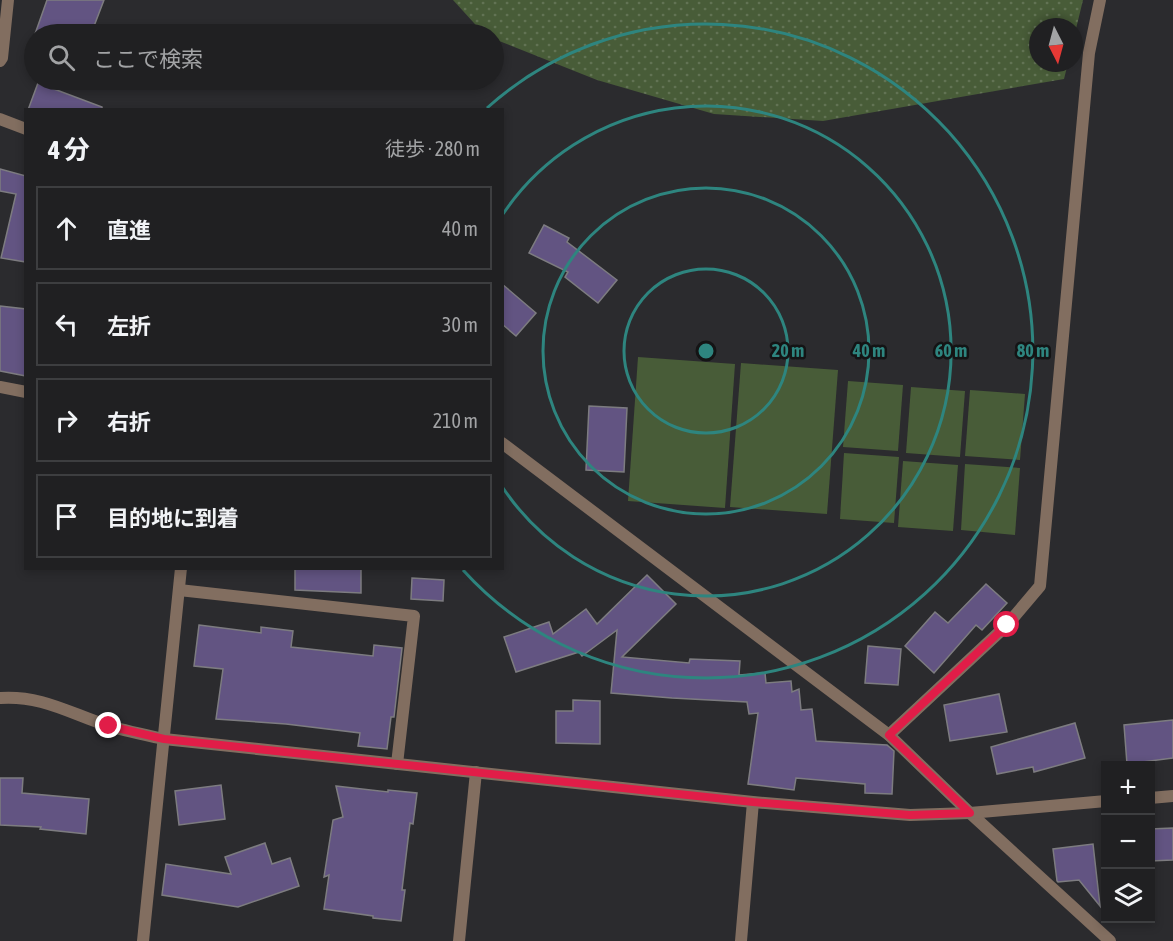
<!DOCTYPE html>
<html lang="ja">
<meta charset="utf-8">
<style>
body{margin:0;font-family:"Asap Condensed","Noto Sans JP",sans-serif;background:#2d2d2f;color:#f1f3f6}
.controls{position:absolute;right:18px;bottom:18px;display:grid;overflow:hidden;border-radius:0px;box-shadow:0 3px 9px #0003}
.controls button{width:54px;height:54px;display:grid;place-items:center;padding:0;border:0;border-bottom:2px solid #3d3e40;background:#202022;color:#f1f3f6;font:30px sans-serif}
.compass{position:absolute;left:1029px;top:18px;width:54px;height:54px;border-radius:50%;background:#202022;box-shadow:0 3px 9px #0003;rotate:174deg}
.stop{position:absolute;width:18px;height:18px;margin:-14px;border:4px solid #e11d48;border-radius:50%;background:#fff}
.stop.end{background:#e11d48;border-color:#fff;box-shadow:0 2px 6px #0008}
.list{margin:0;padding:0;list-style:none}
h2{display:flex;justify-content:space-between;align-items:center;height:78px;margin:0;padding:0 24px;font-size:26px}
h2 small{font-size:20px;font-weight:400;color:#a2a3a5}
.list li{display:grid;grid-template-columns:39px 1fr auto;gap:18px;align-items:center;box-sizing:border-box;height:84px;margin:0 12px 12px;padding:0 12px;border:2px solid #3d3e40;border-radius:0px}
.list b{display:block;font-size:22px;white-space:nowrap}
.list em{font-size:20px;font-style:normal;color:#a2a3a5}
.icon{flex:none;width:33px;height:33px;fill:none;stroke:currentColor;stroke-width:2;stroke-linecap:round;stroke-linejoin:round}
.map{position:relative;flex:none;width:1173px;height:941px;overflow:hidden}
.search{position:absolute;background:#202022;box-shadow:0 3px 9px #0003;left:24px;top:24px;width:480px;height:66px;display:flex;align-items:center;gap:15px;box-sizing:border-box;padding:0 21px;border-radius:33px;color:#a2a3a5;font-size:22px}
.panel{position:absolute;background:#202022;box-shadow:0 3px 9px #0003;left:24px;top:108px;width:480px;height:462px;border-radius:0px}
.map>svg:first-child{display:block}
</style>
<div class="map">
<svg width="1173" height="941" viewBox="0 0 1173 941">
<defs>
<pattern id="park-dots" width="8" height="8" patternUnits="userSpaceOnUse" patternTransform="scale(1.5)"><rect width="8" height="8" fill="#485c38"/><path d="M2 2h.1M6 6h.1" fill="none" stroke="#627354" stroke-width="1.8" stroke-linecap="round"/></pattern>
</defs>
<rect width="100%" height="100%" fill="#2b2b2e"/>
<path fill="url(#park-dots)" d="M 453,0 L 1083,0 L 1074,37 L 1074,27 L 1038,27 L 1038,63 L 1068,63 L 1064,79 L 823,121 L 714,114 L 597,80 L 494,39 L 494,34 L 484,34 Z"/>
<g fill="#485c38">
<path d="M 638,357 L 735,364 L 725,508 L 628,501 Z"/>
<path d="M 741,363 L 838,370 L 827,514 L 730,507 Z"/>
<path d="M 848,381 L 903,385 L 898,451 L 843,447 Z"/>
<path d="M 911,387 L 965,391 L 960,457 L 906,453 Z"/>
<path d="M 970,390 L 1025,394 L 1020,460 L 965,456 Z"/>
<path d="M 844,453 L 899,457 L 894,523 L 840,519 Z"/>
<path d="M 903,461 L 958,465 L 953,531 L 898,527 Z"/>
<path d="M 965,464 L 1020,468 L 1015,535 L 961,530 Z"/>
</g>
<g fill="#625482" stroke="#7d7c80" stroke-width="1.5">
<path d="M 47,0 L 104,0 L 91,34 L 35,34 Z"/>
<path d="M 38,83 L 102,107 L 102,110 L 28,110 Z"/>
<path d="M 0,169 L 26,176 L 26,262 L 1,258 L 16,194 L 0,191 Z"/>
<path d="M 544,225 L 569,238 L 567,242 L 617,280 L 598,303 L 565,277 L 568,272 L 529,253 Z"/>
<path d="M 502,284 L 536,313 L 516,336 L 502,324 Z"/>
<path d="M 0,306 L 26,309 L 26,376 L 0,371 Z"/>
<path d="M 589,406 L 627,408 L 624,472 L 586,470 Z"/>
<path d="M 295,568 L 361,568 L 361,593 L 295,590 Z"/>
<path d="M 647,575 L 676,604 L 622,657 L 689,663 L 690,659 L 740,661 L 739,675 L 765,673 L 766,683 L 791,681 L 792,692 L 799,689 L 801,710 L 812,709 L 816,741 L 887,745 L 894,751 L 892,794 L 865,793 L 865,784 L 796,778 L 794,790 L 748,784 L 758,713 L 749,714 L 747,702 L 672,698 L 611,693 L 617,630 L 582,656 L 579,652 L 516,672 L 504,637 L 549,622 L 553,634 L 586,609 L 597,624 Z"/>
<path d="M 412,578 L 444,580 L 443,601 L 411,599 Z"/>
<path d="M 986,584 L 1007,603 L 982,630 L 976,625 L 934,673 L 905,646 L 935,612 L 948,623 Z"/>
<path d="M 199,625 L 261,633 L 261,627 L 293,631 L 291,647 L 373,656 L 374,645 L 402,648 L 394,717 L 391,717 L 387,749 L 358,746 L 360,733 L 286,724 L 216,719 L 223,669 L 194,666 Z"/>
<path d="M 868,646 L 901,649 L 898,685 L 865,683 Z"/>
<path d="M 999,694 L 1007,732 L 950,741 L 944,705 Z"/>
<path d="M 573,700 L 600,701 L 600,744 L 556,743 L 556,711 L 573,711 Z"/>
<path d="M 1173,720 L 1173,758 L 1127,764 L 1124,725 Z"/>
<path d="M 1075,723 L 1085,758 L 1034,772 L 1033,767 L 997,774 L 991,747 Z"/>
<path d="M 0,778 L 23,778 L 22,793 L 89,799 L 86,834 L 40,829 L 41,827 L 0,825 Z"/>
<path d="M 221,785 L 225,819 L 179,825 L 175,791 Z"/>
<path d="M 336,786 L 388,792 L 388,790 L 417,793 L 413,824 L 410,823 L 402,890 L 405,890 L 401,921 L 373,918 L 373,916 L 324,909 L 329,875 L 324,877 L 333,820 L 343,817 Z"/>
<path d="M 1173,828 L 1173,860 L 1150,861 L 1150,829 Z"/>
<path d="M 265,843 L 272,864 L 290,858 L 299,886 L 238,907 L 162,895 L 166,864 L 231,874 L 225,857 Z"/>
<path d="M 1093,844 L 1100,906 L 1079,880 L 1058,882 L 1057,881 L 1053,849 Z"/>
</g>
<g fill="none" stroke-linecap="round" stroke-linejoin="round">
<g stroke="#826e60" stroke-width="12">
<path d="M 0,387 L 26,392"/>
<path d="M 179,590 L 414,616 L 397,764"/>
<path d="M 143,941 L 181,568"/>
</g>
<g stroke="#826e60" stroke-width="12">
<path d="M 0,61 L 2,58 L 8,0"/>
<path d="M 0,119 L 26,129"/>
<path d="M 502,443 L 889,735 L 970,813 L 1110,941"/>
<path d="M 889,735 L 1007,625 L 1040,586 L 1089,53 L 1100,0"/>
<path d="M 459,941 L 476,772"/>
<path d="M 741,941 L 753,802"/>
</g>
<g stroke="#826e60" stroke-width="12">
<path d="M 0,698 C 42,695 71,714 109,726 C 126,731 145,735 164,739 L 753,802 L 910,815 L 970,813 L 1106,801"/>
<path d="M 1150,798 L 1173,796"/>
</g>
</g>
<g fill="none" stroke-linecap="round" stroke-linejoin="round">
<path stroke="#e11d48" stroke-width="8" d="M 109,726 L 164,739 L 753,802 L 910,815 L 970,813 L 889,735 L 1007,625"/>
</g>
<g fill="none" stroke="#2e857f" stroke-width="3">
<circle cx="706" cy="351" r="82"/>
<circle cx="706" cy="351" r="163"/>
<path d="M503 214A245 245 0 1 1 503 488"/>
<path d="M487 108A327 327 0 1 1 463 570"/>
</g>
<circle cx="706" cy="351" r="9" fill="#2e857f" stroke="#141415" stroke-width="3"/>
<g font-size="18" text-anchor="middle" font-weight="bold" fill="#2e857f" stroke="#141415" stroke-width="5" stroke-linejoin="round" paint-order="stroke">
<text x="788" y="357">20 m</text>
<text x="869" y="357">40 m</text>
<text x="951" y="357">60 m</text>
<text x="1033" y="357">80 m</text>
</g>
</svg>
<div class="controls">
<button>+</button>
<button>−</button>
<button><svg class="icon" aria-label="layers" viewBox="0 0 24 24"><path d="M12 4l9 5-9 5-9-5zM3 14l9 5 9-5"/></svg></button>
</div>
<svg class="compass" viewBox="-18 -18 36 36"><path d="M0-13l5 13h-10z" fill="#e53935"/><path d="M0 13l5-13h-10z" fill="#a2a3a5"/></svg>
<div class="stop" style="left:1007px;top:625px"></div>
<div class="stop end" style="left:109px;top:726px"></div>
<div class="search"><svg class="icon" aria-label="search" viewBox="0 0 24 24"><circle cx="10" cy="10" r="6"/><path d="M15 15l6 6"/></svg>ここで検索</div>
<section class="panel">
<h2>4 分<small>徒歩 · 280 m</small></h2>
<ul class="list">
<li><svg class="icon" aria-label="ahead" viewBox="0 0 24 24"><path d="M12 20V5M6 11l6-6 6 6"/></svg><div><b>直進</b></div><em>40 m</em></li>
<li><svg class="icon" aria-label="left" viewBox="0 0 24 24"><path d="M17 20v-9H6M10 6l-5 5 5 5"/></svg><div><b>左折</b></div><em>30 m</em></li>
<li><svg class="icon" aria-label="right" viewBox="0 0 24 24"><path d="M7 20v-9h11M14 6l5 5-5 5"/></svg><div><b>右折</b></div><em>210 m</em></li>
<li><svg class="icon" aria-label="arrive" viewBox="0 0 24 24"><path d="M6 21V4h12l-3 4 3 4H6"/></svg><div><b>目的地に到着</b></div></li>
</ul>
</section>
</div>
